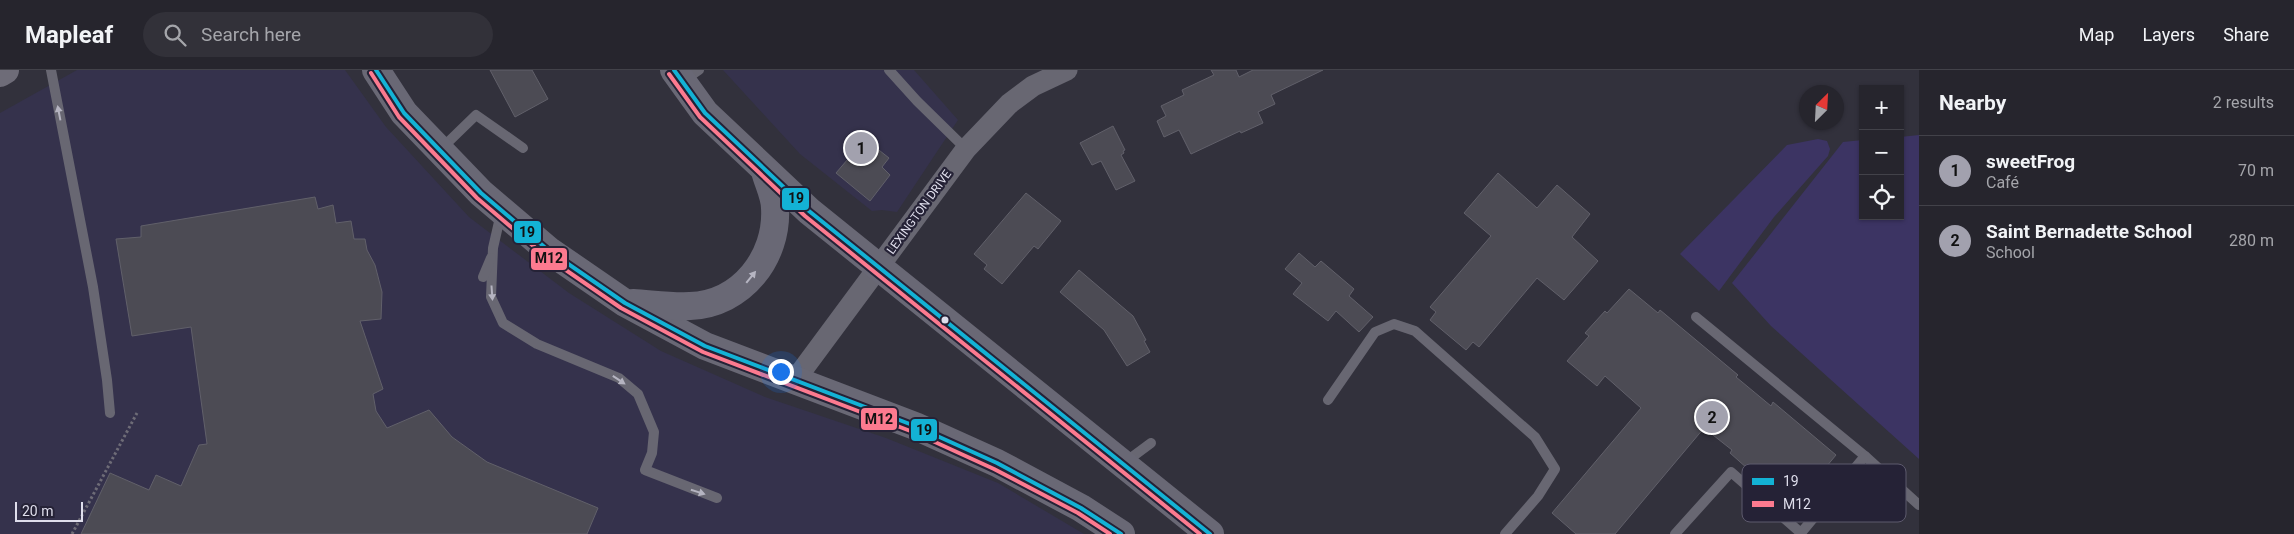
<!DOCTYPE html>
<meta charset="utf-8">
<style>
body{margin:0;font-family:Roboto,sans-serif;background:#323139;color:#f1f3f6}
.controls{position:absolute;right:15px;top:15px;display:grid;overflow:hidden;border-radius:0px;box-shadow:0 1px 4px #0004}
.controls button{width:45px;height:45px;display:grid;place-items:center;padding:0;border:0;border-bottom:1px solid #424249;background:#26252d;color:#f1f3f6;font:25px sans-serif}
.compass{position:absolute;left:1799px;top:15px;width:45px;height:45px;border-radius:50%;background:#26252d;box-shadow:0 1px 4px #0004;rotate:24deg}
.scale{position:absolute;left:15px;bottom:12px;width:68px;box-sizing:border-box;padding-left:5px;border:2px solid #dfdeec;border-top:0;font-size:14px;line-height:18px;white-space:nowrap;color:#dfdeec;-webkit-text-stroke:4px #252236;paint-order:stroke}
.you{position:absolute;left:780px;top:301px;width:18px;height:18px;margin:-12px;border:4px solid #fff;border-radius:50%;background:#1a73e8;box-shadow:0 0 0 8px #1a73e833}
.badge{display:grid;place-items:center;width:32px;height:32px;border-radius:50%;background:#a2a1ae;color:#111;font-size:16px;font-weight:700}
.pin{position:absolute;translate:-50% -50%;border:2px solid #fff;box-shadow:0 1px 5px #0006}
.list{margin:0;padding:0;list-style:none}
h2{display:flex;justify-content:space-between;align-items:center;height:65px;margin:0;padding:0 20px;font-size:21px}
h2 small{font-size:16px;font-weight:400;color:#a4a5aa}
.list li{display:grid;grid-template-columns:32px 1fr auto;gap:15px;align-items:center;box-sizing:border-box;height:70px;padding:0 20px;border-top:1px solid #424249}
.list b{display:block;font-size:19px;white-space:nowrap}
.list p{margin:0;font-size:16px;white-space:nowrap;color:#a4a5aa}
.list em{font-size:16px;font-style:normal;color:#a4a5aa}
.icon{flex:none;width:28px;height:28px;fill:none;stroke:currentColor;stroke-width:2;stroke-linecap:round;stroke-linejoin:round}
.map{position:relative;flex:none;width:1919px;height:464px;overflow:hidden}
header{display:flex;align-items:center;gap:30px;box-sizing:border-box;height:70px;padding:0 25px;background:#26252d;border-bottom:1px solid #424249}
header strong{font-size:24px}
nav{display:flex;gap:28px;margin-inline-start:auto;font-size:18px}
.search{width:350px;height:45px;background:#323139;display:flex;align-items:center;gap:12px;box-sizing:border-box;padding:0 18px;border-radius:28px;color:#a4a5aa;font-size:19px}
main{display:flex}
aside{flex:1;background:#26252d}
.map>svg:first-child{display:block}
</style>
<header>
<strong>Mapleaf</strong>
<div class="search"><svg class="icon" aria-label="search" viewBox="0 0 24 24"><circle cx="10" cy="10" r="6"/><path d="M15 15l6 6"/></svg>Search here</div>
<nav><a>Map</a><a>Layers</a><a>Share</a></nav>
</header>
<main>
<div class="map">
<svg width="1919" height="464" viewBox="0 0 1919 464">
<rect width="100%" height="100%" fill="#32313c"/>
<g fill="#35324c">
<path d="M 77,0 L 345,0 L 386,57 L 469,147 L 569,223 L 661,281 L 765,327 L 886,368 L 998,413 L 1084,464 L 0,464 L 0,43 Z"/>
<path d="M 723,0 L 914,0 L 958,50 L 897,142 L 882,140 L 872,141 L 800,84 Z"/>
</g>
<g fill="#3c3463">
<path d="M 1919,65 L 1919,389 L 1771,256 L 1732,213 L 1843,72 L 1863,70 L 1863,146 L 1900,146 L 1900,67 Z"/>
<path d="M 1818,69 L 1827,71 L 1830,79 L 1828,86 L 1774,147 L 1719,221 L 1680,184 L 1787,75 Z"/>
</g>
<g fill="#4c4b54" stroke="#61606a">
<path d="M 490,0 L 532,0 L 548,29 L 515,47 Z"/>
<path d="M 1211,0 L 1236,0 L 1239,7 L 1253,0 L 1323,0 L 1271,25 L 1275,34 L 1258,42 L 1263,53 L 1241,63 L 1240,61 L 1191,84 L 1179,60 L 1164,67 L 1157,51 L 1166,46 L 1161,36 L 1184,25 L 1182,20 L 1214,5 Z"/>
<path d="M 1113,56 L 1125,80 L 1123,81 L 1124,83 L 1121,85 L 1135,111 L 1116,120 L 1101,91 L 1092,95 L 1080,73 Z"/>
<path d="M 865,69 L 889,88 L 882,97 L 890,105 L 870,131 L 836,103 Z"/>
<path d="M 1498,103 L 1537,138 L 1557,115 L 1590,144 L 1572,167 L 1598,191 L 1564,230 L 1537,208 L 1479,277 L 1473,272 L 1466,280 L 1430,250 L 1436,242 L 1430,237 L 1491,166 L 1464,143 Z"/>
<path d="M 1026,123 L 1061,151 L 1038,179 L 1034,176 L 1002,214 L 984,199 L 987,195 L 974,184 Z"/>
<path d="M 315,127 L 318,139 L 333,135 L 336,153 L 351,151 L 354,169 L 365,169 L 367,180 L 375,195 L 382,222 L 381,249 L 360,251 L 383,319 L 373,324 L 376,341 L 387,358 L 429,340 L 452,367 L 487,392 L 598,438 L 587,464 L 81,464 L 110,403 L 149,420 L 156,405 L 181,416 L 199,375 L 207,374 L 191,257 L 132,266 L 116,169 L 141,167 L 141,156 Z"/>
<path d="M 1299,183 L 1315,197 L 1321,191 L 1354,219 L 1349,226 L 1373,247 L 1359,262 L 1336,241 L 1328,251 L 1293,224 L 1302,213 L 1285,199 Z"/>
<path d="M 1079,200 L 1133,246 L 1146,270 L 1144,271 L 1150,282 L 1127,296 L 1104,260 L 1060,222 Z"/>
<path d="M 1629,219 L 1658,243 L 1660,240 L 1738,305 L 1736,307 L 1771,336 L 1773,332 L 1836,385 L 1792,438 L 1730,383 L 1732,380 L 1704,358 L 1615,464 L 1576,464 L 1552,443 L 1641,338 L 1605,306 L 1597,316 L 1567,291 L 1589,266 L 1585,263 L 1605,241 L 1607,243 Z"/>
</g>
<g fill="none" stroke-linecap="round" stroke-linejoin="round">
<path stroke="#6e6c77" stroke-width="3" stroke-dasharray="2.5 2.5" stroke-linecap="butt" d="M 72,464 L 137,343"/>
<g stroke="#686772" stroke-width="10">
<path d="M 51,0 L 93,217 L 107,310 L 110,343"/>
<path d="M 889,0 L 917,31 L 966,79"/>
<path d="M 683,11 L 699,0"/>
<path d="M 441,79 L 476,45 L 523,78"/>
<path d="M 501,143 L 493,178 L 491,227 L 503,253 L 537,274 L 619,308 L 638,324 L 654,362 L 652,383 L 645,400 L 717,428"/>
<path d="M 483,207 L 491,188"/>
<path d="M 1696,247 L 1865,386 L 1919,435"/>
<path d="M 1328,330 L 1375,262 L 1394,254 L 1415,261 L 1535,367 L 1555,399 L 1538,426 L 1505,464"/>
<path d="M 1124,393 L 1151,373"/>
<path d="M 1675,464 L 1731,402 L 1801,463 L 1865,386"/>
</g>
<path stroke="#686772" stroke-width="21" d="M 795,310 L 966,79 L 1009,34 L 1033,16 L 1067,0"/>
<g stroke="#696875" stroke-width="28">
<path d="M 376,0 L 404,43 L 481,123 L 548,180 L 625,233 L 705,276 L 915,356 L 997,393 L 1081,438 L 1121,464"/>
<path d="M 674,0 L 705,43 L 809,141 L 1210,464"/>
<path d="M 633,233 C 651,234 671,237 690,236 C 742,234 778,187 775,138 C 775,126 768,113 765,101"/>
</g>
<path stroke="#6e6c78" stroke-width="28" d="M 0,3 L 5,0"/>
<g stroke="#252236" stroke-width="8">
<g id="bus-1">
<path d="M 376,0 L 404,43 L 481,123 L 548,180 L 625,233 L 705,276 L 915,356 L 997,393 L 1081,438 L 1121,464"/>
<path d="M 674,0 L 705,43 L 809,141 L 1210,464"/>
</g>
</g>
<g stroke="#252236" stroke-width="8">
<g id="bus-2">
<path d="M 371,3 L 399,47 L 477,128 L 544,185 L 621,238 L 703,282 L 913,362 L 994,399 L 1078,443 L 1110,464"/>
<path d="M 669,4 L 700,47 L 805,146 L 1200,464"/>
</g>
</g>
<use href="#bus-1" stroke="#13b2d5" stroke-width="4"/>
<use href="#bus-2" stroke="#fc7a8f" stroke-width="4"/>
</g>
<defs><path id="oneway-solid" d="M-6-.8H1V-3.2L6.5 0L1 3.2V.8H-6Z" transform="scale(1.25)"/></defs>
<g fill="#b5b4c1">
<use href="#oneway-solid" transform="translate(59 43) rotate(-101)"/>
<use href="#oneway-solid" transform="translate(492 223) rotate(86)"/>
<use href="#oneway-solid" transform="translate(619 310) rotate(34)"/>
<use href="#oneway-solid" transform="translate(698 422) rotate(18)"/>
</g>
<use fill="#b6b5c2" href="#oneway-solid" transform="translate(751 207) rotate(-51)"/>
<circle fill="#dfdeec" stroke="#252236" stroke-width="2" cx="945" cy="250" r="4.5"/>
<g text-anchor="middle" stroke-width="4.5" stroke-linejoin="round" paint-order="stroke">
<g font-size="12" fill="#dfdeec" stroke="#252236">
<text transform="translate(919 142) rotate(-54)" y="4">LEXINGTON DRIVE</text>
</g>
</g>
<rect x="1742" y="394" width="164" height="58" rx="8" fill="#252236" stroke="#5d5a6d" stroke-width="1"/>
<rect x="1752" y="408" width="22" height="7" fill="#13b2d5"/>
<rect x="1752" y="431" width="22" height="6" fill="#fc7a8f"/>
<g font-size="14" fill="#dfdeec">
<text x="1783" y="416">19</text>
<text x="1783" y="439">M12</text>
</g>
<g stroke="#252236" stroke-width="2">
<rect x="781" y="117" width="29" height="24" rx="5" fill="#13b2d5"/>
<rect x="513" y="150" width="29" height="24" rx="5" fill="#13b2d5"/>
<rect x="530" y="177" width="38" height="24" rx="5" fill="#fc7a8f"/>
<rect x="860" y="337" width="38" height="24" rx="5" fill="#fc7a8f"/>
<rect x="910" y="348" width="28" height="24" rx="5" fill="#13b2d5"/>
</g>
<g font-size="14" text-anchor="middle" font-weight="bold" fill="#111">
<text x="796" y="133">19</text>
<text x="527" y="167">19</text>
<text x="549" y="193">M12</text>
<text x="879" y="354">M12</text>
<text x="924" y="365">19</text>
</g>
</svg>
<div class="controls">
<button>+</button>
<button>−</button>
<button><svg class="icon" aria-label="locate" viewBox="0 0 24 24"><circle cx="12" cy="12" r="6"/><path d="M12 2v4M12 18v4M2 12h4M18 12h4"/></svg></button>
</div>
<svg class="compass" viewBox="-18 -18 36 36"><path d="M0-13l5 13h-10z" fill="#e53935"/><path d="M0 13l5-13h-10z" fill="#a4a5aa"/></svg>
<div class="scale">20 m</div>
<div class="you"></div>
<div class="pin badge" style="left:861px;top:78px">1</div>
<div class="pin badge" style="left:1712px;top:347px">2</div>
</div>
<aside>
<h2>Nearby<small>2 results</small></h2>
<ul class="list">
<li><span class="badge">1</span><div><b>sweetFrog</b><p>Café</p></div><em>70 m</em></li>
<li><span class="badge">2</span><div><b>Saint Bernadette School</b><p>School</p></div><em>280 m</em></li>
</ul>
</aside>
</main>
